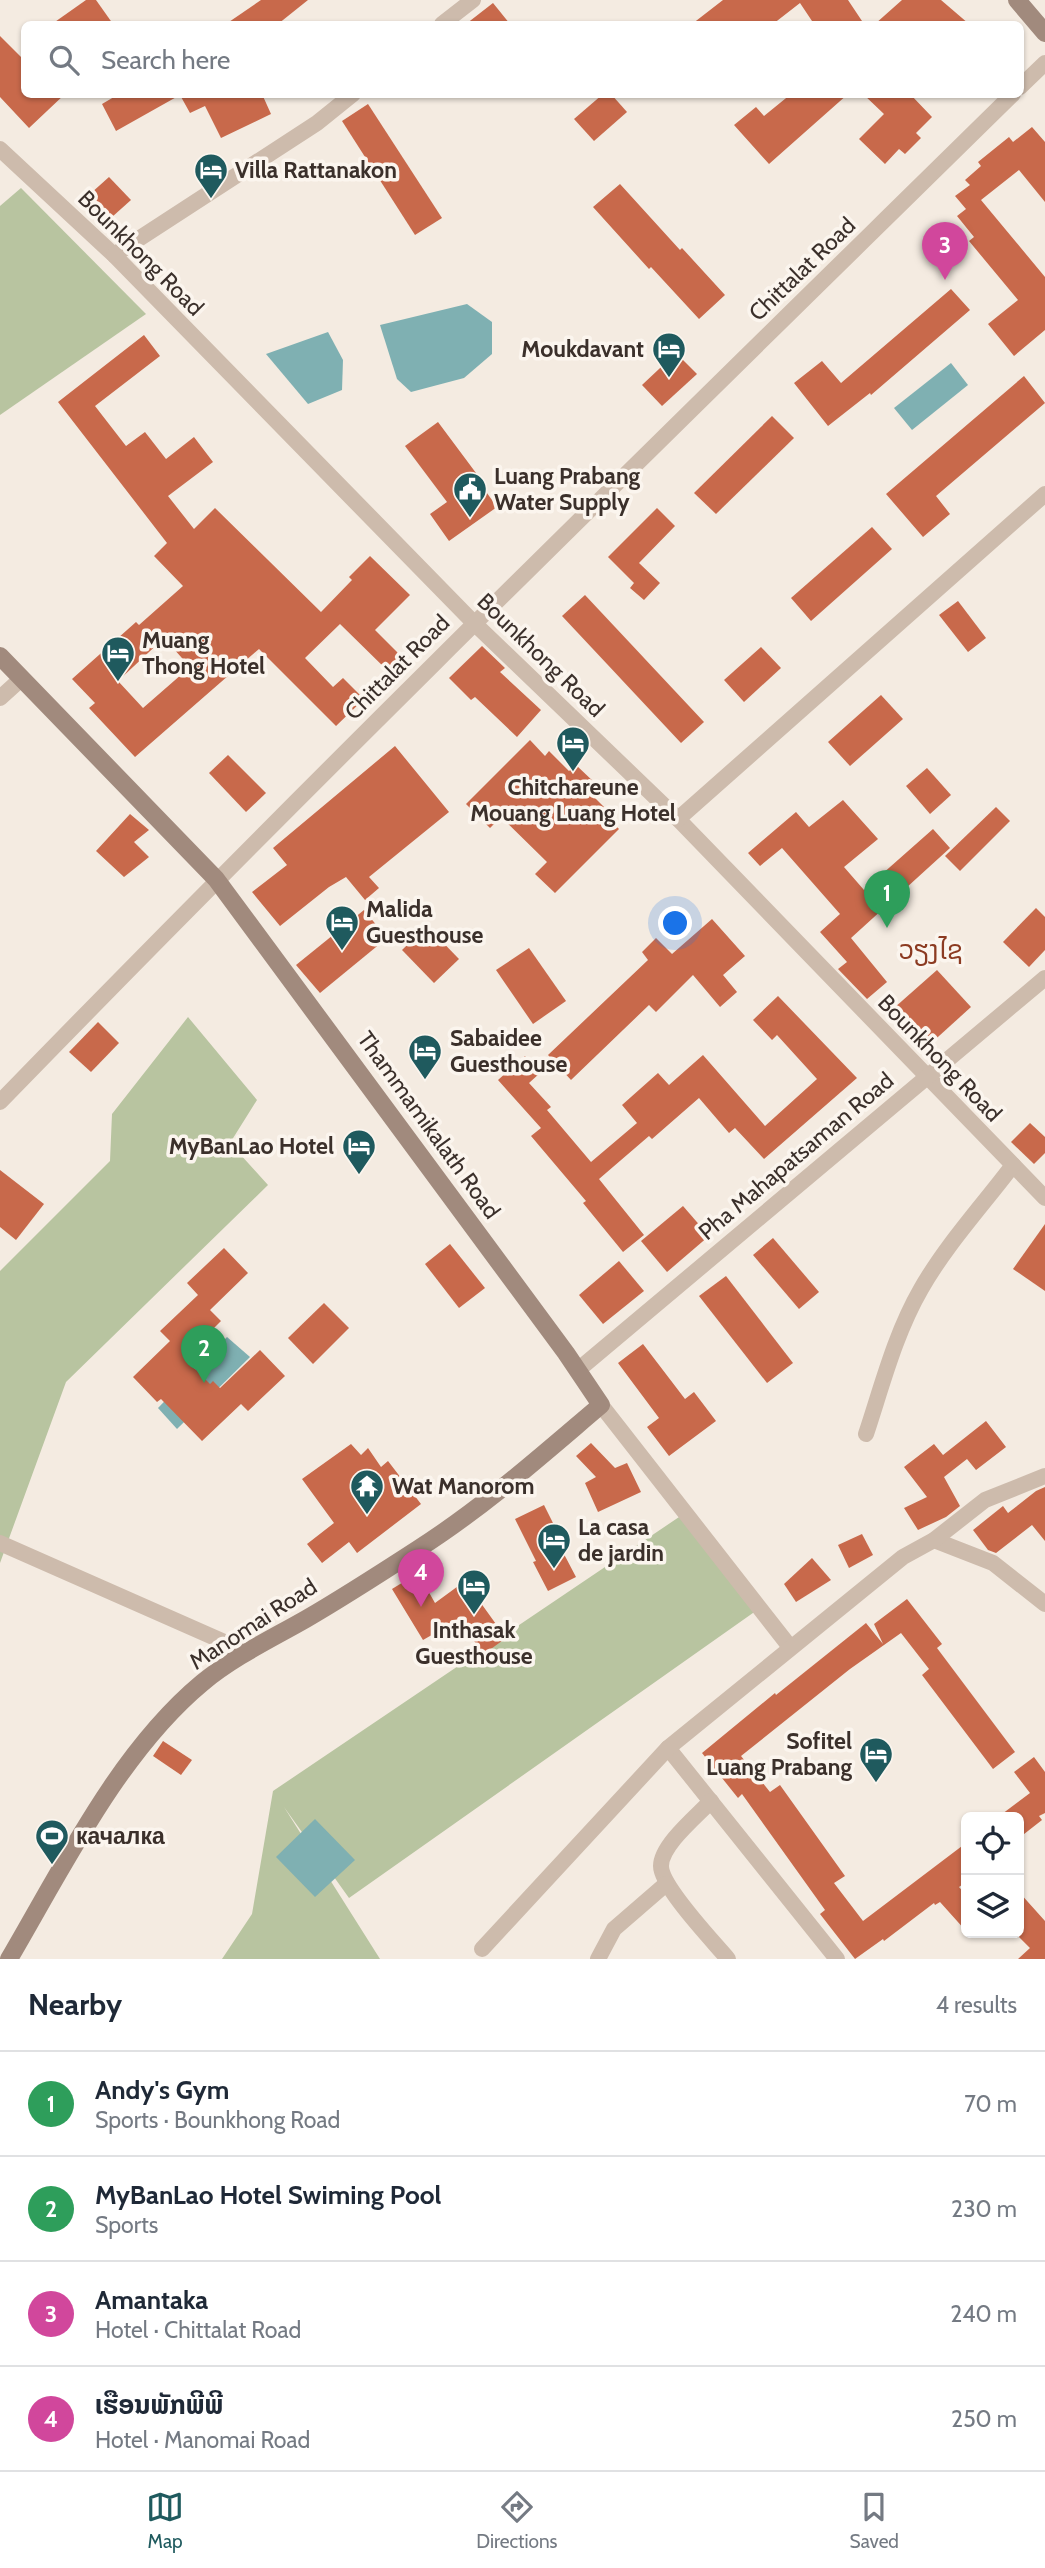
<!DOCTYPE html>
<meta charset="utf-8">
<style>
body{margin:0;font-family:Cabin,"Noto Sans Lao",sans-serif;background:#f2f2f3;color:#1f2937}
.controls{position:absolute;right:21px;bottom:21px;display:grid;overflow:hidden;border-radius:10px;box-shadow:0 2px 5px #0004}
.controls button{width:63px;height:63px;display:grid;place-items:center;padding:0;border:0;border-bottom:2px solid #e0e1e3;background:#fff;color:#1f2937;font:35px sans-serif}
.you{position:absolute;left:676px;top:924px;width:24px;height:24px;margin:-18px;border:5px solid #fff;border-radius:50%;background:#1a73e8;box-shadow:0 0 0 10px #1a73e833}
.badge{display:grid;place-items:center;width:46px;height:46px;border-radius:50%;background:#1f5a5e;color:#fff;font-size:23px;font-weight:700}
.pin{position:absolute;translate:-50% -58px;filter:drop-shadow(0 2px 4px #0008)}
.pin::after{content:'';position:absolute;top:37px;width:24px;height:21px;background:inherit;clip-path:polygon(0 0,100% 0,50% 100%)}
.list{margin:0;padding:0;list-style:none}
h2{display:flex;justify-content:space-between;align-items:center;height:91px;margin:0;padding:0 28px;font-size:30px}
h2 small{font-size:23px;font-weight:400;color:#747a83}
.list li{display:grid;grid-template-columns:46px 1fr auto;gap:21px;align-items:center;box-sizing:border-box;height:105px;padding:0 28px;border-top:2px solid #e0e1e3}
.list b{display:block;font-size:26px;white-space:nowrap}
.list p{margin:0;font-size:23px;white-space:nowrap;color:#747a83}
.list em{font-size:23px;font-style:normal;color:#747a83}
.icon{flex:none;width:38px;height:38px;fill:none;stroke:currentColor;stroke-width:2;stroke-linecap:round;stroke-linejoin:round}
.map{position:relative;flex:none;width:1045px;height:1959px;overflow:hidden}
.search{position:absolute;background:#fff;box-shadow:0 2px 5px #0004;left:21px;right:21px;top:21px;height:77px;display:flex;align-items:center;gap:18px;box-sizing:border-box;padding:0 24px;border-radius:10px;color:#747a83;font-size:26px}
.sheet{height:511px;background:#fff}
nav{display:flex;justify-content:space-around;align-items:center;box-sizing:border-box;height:98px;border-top:2px solid #e0e1e3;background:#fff;font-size:19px;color:#747a83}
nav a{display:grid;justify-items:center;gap:4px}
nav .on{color:#1f5a5e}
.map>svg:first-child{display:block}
</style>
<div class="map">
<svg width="1045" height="1959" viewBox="0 0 1045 1959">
<rect width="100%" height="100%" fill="#f4ebe1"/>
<g fill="#b8c4a0">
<path d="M 21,188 L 146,314 L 0,415 L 0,206 Z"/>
<path d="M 188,1017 L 257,1100 L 230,1143 L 268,1185 L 66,1382 L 0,1563 L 0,1271 L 110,1161 L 112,1114 Z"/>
<path d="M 685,1513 L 760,1608 L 349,1898 L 284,1807 L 380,1959 L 222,1959 L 252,1914 L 273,1791 Z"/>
</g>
<g fill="#7fb0b2">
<path d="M 467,304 L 492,322 L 492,354 L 464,378 L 411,392 L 397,379 L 380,325 Z"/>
<path d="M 328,332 L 343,360 L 342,390 L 308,404 L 266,354 Z"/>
<path d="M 951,363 L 968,385 L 912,430 L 894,408 Z"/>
<path d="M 227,1337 L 250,1357 L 177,1429 L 158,1408 Z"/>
<path d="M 315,1819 L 355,1860 L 315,1897 L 276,1857 Z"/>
</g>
<g fill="#c8694b" fill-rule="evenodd">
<path d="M 86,0 L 96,0 L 113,24 L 52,24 Z"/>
<path d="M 261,0 L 308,0 L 278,24 L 226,24 Z"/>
<path d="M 723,0 L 848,0 L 864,24 L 814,24 L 800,3 L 773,24 L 692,24 Z"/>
<path d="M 902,0 L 941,0 L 969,24 L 875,24 Z"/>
<path d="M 493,3 L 510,24 L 466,24 Z"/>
<path d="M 0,36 L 24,60 L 24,94 L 65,94 L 29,128 L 0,97 Z"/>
<path d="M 119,94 L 262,94 L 271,114 L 221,138 L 205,106 L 190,113 L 180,95 L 116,131 L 102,104 Z"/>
<path d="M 603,94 L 611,94 L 627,112 L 594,141 L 574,119 Z"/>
<path d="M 791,94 L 848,94 L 769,164 L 734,125 L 756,107 L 764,116 Z"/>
<path d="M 863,94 L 910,94 L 932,117 L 916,133 L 921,138 L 905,154 L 899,149 L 885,164 L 859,139 L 884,114 Z"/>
<path d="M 368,104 L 442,218 L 415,235 L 342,121 Z"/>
<path d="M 1032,127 L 1045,142 L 1045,202 L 1019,170 L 981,200 L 1045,277 L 1045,330 L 1014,356 L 988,324 L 1018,300 L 969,241 L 974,237 L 957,216 L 966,209 L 955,196 L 970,185 L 965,180 L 981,166 L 978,162 L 1009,137 L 1013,142 Z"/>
<path d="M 109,177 L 131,200 L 112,217 L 90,194 Z"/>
<path d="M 620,184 L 680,250 L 682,248 L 725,295 L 699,319 L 651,267 L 649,269 L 593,207 Z"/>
<path d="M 951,289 L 970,310 L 871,395 L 870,393 L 828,426 L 794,383 L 822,361 L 841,383 Z"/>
<path d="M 144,335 L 160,356 L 95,406 L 126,446 L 145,432 L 166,459 L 194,437 L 213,462 L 168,496 L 194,529 L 215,508 L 321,612 L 352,580 L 349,577 L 370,556 L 410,595 L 375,630 L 406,661 L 392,675 L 340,624 L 305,658 L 333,687 L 343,678 L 364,699 L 336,726 L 259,649 L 135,757 L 89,708 L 95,703 L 72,679 L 136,622 L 139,625 L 183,586 L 154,556 L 167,543 L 58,402 ZM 164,638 L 190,667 L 143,708 L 118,681 Z"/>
<path d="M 676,353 L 697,374 L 662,406 L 642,385 Z"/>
<path d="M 1024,376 L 1045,403 L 936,496 L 950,514 L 923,537 L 886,494 Z"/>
<path d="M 772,416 L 794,438 L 716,514 L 694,493 Z"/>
<path d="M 438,422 L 476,473 L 474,475 L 497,507 L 449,541 L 430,514 L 447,502 L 405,446 Z"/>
<path d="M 657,508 L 675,526 L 639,563 L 660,583 L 644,600 L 630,588 L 634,583 L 608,557 Z"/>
<path d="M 872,527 L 892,549 L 811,621 L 791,598 Z"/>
<path d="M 585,595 L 704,722 L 681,743 L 562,616 Z"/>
<path d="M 958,601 L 986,638 L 968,652 L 939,615 Z"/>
<path d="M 482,646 L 505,668 L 500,672 L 541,710 L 517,737 L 475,697 L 471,700 L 449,678 Z"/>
<path d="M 761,647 L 781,668 L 744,702 L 724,680 Z"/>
<path d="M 881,695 L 903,719 L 850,766 L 828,742 Z"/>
<path d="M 530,740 L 545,756 L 549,751 L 569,771 L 576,765 L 595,783 L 588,791 L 604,807 L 600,810 L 619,829 L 555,893 L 535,874 L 547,862 L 501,817 L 490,828 L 466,804 Z"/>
<path d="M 395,746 L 449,812 L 369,877 L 379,888 L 365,900 L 346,877 L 329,887 L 280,926 L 252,892 L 287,865 L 273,848 Z"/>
<path d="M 228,755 L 266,793 L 246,812 L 209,773 Z"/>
<path d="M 927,768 L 951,795 L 930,814 L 906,786 Z"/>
<path d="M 843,800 L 878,839 L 844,867 L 864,890 L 933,829 L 950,848 L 851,938 L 887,982 L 867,999 L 838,969 L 847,962 L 820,932 L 840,914 L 782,848 L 760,866 L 748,853 L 796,812 L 809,827 Z"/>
<path d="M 996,807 L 1010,821 L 960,871 L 945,856 Z"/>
<path d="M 130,814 L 149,830 L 134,842 L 149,857 L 124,877 L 96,851 Z"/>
<path d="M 1036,908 L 1045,917 L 1045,950 L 1029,967 L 1003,942 Z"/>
<path d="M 364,910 L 387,938 L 320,993 L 296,965 Z"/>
<path d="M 712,919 L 745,956 L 723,975 L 737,992 L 720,1007 L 693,975 L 656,1012 L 649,1005 L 571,1080 L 548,1055 L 648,960 L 642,952 L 656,938 L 672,954 Z"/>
<path d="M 427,926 L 459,959 L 434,983 L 402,950 Z"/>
<path d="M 529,948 L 566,1001 L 533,1024 L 496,970 Z"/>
<path d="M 937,970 L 971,1007 L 928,1046 L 894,1008 Z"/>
<path d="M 778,996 L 857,1078 L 764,1159 L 735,1128 L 729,1133 L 699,1098 L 652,1139 L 649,1136 L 599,1179 L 644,1235 L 623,1252 L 583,1203 L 586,1201 L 531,1136 L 541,1128 L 498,1080 L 525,1056 L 540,1073 L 529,1083 L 551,1107 L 547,1110 L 591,1162 L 637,1123 L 622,1105 L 658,1073 L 669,1085 L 703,1055 L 765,1126 L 817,1079 L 777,1035 L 772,1040 L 753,1020 Z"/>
<path d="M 98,1022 L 119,1043 L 91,1072 L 69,1052 Z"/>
<path d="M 1030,1123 L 1045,1137 L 1045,1153 L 1034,1164 L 1011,1142 Z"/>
<path d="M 0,1170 L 44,1204 L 16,1240 L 0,1227 Z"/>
<path d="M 683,1206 L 709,1236 L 667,1272 L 641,1241 Z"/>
<path d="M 1045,1224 L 1045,1291 L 1013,1269 Z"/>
<path d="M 773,1238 L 819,1292 L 799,1309 L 753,1255 Z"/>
<path d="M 450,1244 L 485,1288 L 459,1308 L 425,1264 Z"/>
<path d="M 224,1248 L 248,1273 L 210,1310 L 221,1321 L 184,1358 L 210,1384 L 213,1381 L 220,1388 L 260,1350 L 285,1376 L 248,1411 L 241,1404 L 202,1441 L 161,1399 L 157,1402 L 133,1377 L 170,1341 L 160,1331 L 198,1295 L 187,1283 Z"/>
<path d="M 619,1261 L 644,1291 L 603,1324 L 579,1295 Z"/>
<path d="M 726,1276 L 793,1363 L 767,1383 L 699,1296 Z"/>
<path d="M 324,1303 L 349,1328 L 313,1364 L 288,1338 Z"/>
<path d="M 643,1344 L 685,1399 L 694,1392 L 716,1421 L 669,1456 L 647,1427 L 659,1418 L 618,1363 Z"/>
<path d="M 986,1421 L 1006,1447 L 976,1470 L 967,1459 L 944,1477 L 960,1506 L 946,1517 L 918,1530 L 904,1508 L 927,1497 L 904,1467 L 934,1444 L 943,1455 Z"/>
<path d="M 591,1443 L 615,1468 L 627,1463 L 641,1492 L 598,1512 L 585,1483 L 596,1477 L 576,1456 Z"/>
<path d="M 351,1444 L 361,1455 L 368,1448 L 381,1467 L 388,1461 L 421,1504 L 357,1553 L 349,1542 L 322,1563 L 307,1544 L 334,1523 L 302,1479 Z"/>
<path d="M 1045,1487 L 1045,1541 L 1032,1525 L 996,1553 L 988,1550 L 973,1530 L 1003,1506 L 1008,1513 L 1036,1491 Z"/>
<path d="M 544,1505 L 559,1535 L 555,1537 L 576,1577 L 548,1591 L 533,1562 L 536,1561 L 515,1519 Z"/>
<path d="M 862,1534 L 873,1555 L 849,1568 L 838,1545 Z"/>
<path d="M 812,1558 L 831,1580 L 796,1602 L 784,1584 Z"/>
<path d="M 418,1573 L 435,1603 L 465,1581 L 506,1638 L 484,1654 L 458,1620 L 423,1640 L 392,1589 Z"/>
<path d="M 907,1599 L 942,1644 L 937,1648 L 1015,1752 L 993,1769 L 922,1675 L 929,1669 L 901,1633 L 850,1669 L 741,1756 L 770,1792 L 780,1785 L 845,1876 L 834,1883 L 863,1921 L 966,1843 L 966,1882 L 959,1887 L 966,1895 L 966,1931 L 940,1902 L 935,1905 L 934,1903 L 884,1941 L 883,1939 L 855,1959 L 820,1914 L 825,1910 L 742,1794 L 738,1798 L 702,1753 L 775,1693 L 776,1695 L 866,1623 L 883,1644 L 874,1624 Z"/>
<path d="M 163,1741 L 192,1760 L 181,1775 L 153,1756 Z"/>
<path d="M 1034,1757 L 1045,1772 L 1045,1813 L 1039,1816 L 1042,1820 L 1019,1838 L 1019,1817 L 998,1817 L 1030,1793 L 1014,1772 Z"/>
<path d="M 1019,1892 L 1045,1921 L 1045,1959 L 1018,1959 L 1030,1948 L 1019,1937 Z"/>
</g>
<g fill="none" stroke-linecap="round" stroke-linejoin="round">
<g stroke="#cdbbac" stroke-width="16">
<path d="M 442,24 L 473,0"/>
<path d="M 1020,87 L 1045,63"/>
<path d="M 0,149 L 114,255 L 474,623 L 678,819 L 1045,1198"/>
<path d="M 114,255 L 317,123 L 353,94"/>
<path d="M 0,698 L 21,679"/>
<path d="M 678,819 L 1045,494"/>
<path d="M 0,1102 C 332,760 673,428 1013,94"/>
<path d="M 578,1370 L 1045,978"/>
<path d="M 601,1405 L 790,1647"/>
<path d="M 866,1434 C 882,1386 895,1334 921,1289 C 946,1245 982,1206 1013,1165"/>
<path d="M 934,1540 L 993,1563 L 1045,1604"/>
<path d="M 0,1543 L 247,1652"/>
<path d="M 668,1748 L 837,1959"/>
<path d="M 711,1801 C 697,1816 661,1845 661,1866 C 661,1887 713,1941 728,1959"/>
<path d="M 482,1949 L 668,1748 L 903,1557 L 934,1540 L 985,1500 L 1045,1476"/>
<path d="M 598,1959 L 614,1929 L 666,1884"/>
</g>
<g stroke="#a18a7d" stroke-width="18">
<path d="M 1017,0 L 1045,33"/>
<path d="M 0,656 L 216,879 L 566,1353 L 601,1405 C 542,1455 484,1507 418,1549 C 381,1573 344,1597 306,1619 C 271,1639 233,1657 202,1683 C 119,1752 63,1867 9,1959"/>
</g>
</g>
<defs>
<g id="hotel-pin" transform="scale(1.75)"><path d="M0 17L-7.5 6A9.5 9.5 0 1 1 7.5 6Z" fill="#1f5a5e" stroke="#fbf5ee"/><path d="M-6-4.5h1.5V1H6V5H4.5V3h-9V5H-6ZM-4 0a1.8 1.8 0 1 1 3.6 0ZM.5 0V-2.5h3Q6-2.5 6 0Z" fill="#fff"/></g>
<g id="civic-pin" transform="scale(1.75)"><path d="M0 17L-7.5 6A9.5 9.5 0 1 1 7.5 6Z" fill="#1f5a5e" stroke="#fbf5ee"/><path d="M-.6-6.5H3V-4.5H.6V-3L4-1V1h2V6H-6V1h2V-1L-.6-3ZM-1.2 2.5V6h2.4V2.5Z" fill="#fff"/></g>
<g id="temple-pin" transform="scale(1.75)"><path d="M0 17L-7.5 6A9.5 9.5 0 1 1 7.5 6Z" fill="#1f5a5e" stroke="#fbf5ee"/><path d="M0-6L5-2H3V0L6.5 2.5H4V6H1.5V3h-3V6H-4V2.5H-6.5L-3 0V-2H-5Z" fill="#fff"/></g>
<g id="stadium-pin" transform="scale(1.75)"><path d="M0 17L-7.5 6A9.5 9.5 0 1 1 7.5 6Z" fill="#1f5a5e" stroke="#fbf5ee"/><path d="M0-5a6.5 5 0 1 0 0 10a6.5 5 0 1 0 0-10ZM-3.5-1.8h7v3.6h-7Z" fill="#fff"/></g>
</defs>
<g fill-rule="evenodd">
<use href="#hotel-pin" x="211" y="170"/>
<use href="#hotel-pin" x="669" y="349"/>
<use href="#civic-pin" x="470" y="489"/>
<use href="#hotel-pin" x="118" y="653"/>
<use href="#hotel-pin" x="573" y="743"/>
<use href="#hotel-pin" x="342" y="922"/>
<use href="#hotel-pin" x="425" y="1051"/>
<use href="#hotel-pin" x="359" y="1146"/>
<use href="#temple-pin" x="367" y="1486"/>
<use href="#hotel-pin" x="554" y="1540"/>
<use href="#hotel-pin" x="474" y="1586"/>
<use href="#hotel-pin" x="876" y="1754"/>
<use href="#stadium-pin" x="52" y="1836"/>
</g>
<g text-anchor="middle" stroke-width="7" stroke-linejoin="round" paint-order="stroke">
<g font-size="23" font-weight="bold" fill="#3b302b" stroke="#fbf5ee" text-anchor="start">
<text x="235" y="178">Villa Rattanakon</text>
<text x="644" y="357" text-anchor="end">Moukdavant</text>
<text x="494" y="484">Luang Prabang<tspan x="494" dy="26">Water Supply</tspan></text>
<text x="142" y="648">Muang<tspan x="142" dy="26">Thong Hotel</tspan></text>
<text x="573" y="795" text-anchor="middle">Chitchareune<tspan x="573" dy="26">Mouang Luang Hotel</tspan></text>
<text x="366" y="917">Malida<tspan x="366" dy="26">Guesthouse</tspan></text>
<text x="450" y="1046">Sabaidee<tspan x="450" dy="26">Guesthouse</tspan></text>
<text x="334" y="1154" text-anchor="end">MyBanLao Hotel</text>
<text x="392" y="1494">Wat Manorom</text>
<text x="578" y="1535">La casa<tspan x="578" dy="26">de jardin</tspan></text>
<text x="474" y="1638" text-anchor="middle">Inthasak<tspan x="474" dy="26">Guesthouse</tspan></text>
<text x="852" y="1749" text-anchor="end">Sofitel<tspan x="852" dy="26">Luang Prabang</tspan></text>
<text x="76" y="1844">качалка</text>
</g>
<g font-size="23" fill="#3b302b" stroke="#fbf5ee">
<text transform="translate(141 253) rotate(45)" y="8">Bounkhong Road</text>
<text transform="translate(802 269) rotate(-44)" y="8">Chittalat Road</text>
<text transform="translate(541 655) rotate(44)" y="8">Bounkhong Road</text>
<text transform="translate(397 667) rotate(-45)" y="8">Chittalat Road</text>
<text transform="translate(940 1058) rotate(46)" y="8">Bounkhong Road</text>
<text transform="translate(429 1125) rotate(54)" y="8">Thammamikalath Road</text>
<text transform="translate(796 1156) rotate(-40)" y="8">Pha Mahapatsaman Road</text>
<text transform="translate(253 1624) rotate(-33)" y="8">Manomai Road</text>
</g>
<g font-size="26" fill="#8c3b22" stroke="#fbf5ee">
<text x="931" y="959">ວຽງໄຊ</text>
</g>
</g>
</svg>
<div class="controls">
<button><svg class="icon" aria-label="locate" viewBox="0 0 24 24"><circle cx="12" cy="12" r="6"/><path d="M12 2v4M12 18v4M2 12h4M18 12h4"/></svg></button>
<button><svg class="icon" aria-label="layers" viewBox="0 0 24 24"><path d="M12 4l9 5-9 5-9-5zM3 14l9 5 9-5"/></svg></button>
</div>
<div class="you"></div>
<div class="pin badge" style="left:887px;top:928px;background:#2e9e5b">1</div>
<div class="pin badge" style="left:204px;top:1383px;background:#2e9e5b">2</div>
<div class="pin badge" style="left:945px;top:280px;background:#d1479c">3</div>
<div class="pin badge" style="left:421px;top:1607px;background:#d1479c">4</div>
<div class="search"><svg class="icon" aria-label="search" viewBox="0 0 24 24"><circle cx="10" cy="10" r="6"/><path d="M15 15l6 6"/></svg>Search here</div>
</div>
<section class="sheet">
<h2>Nearby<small>4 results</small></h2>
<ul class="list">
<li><span class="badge" style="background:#2e9e5b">1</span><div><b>Andy's Gym</b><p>Sports · Bounkhong Road</p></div><em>70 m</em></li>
<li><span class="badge" style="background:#2e9e5b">2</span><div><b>MyBanLao Hotel Swiming Pool</b><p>Sports</p></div><em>230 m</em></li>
<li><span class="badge" style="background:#d1479c">3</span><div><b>Amantaka</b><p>Hotel · Chittalat Road</p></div><em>240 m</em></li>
<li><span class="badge" style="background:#d1479c">4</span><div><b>ເຮືອນພັກພີພີ</b><p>Hotel · Manomai Road</p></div><em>250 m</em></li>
</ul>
</section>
<nav>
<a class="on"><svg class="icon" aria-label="map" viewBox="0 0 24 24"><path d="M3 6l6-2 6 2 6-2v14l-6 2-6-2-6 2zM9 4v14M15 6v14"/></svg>Map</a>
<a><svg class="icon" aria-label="directions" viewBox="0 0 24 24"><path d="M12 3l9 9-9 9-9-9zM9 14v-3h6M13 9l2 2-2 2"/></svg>Directions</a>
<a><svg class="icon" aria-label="saved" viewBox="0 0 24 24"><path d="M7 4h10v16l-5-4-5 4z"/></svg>Saved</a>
</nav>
